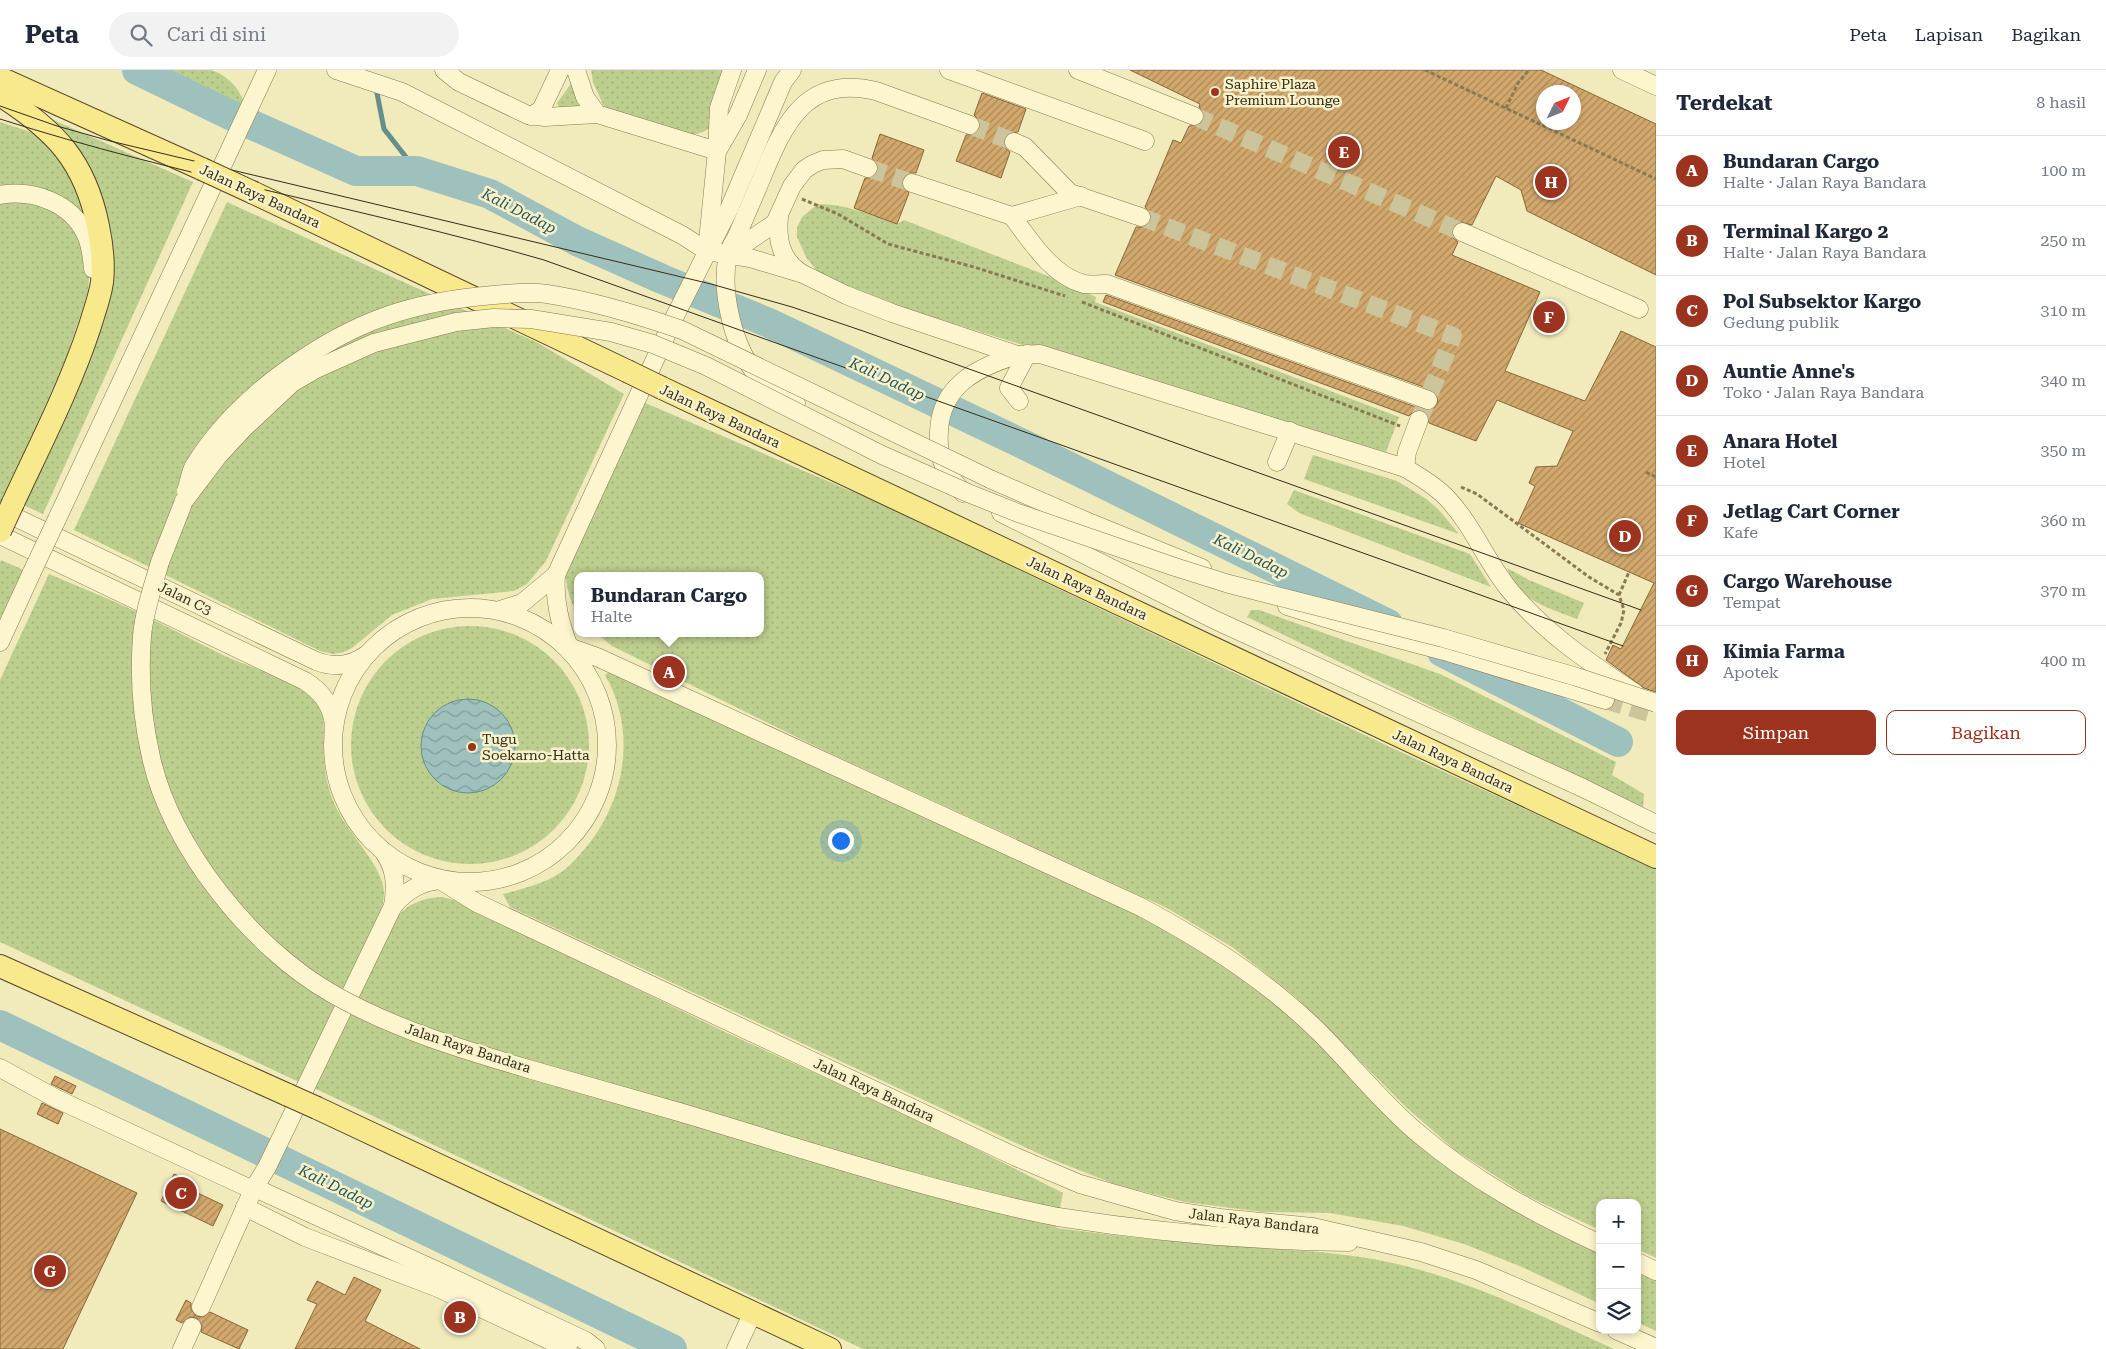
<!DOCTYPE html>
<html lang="id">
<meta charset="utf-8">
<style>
body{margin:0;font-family:"Roboto Serif",serif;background:#f2f2f3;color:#1f2937}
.controls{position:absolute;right:15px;bottom:15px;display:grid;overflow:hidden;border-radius:10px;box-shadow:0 2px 8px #0003}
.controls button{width:45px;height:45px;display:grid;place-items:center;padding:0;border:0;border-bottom:1px solid #e0e1e3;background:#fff;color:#1f2937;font:25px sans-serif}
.compass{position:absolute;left:1536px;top:15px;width:45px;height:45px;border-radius:50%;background:#fff;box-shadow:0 2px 8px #0003;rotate:47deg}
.you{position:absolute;left:840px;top:770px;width:18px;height:18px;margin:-12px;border:4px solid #fff;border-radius:50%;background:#1a73e8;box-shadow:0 0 0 8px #1a73e833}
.badge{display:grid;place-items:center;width:32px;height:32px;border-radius:50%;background:#9c331f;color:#fff;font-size:16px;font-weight:700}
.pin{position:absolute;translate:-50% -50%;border:2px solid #fff;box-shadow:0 1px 5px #0006}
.popup{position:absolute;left:574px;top:502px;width:190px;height:65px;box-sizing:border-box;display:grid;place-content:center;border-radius:10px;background:#fff;filter:drop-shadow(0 1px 4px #0005);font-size:16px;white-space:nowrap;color:#747a83}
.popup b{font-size:19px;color:#1f2937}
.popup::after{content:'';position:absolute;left:50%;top:100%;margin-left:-10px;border:10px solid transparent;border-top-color:#fff}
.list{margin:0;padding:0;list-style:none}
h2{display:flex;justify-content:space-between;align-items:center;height:65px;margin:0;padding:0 20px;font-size:21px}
h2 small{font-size:16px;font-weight:400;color:#747a83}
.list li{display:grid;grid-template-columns:32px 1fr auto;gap:15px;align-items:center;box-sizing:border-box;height:70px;padding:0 20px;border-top:1px solid #e0e1e3}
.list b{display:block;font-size:19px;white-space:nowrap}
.list p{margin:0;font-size:16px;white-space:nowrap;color:#747a83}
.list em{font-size:16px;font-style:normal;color:#747a83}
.actions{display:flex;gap:10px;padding:15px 20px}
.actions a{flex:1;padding:11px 0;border:1px solid #9c331f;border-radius:10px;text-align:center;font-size:18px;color:#9c331f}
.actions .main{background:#9c331f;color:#fff}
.icon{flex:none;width:28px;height:28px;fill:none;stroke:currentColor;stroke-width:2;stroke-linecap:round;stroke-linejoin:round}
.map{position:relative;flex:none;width:1656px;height:1279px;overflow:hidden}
header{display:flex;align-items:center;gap:30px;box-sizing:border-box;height:70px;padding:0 25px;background:#fff;border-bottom:1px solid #e0e1e3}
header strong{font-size:24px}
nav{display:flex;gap:28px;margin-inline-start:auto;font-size:18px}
.search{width:350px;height:45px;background:#f2f2f3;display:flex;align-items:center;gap:12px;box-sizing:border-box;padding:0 18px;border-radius:28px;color:#747a83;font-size:19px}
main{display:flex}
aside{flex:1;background:#fff}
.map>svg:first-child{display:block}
</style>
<header>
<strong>Peta</strong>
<div class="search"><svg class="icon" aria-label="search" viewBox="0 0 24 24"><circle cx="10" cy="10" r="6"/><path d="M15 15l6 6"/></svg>Cari di sini</div>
<nav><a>Peta</a><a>Lapisan</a><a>Bagikan</a></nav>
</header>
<main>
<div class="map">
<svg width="1656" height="1279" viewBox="0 0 1656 1279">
<defs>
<pattern id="grass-dots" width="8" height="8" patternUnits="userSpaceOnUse" patternTransform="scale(1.25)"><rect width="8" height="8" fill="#bdcf8e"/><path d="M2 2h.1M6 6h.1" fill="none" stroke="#a3b27a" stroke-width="1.8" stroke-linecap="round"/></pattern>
<pattern id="water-waves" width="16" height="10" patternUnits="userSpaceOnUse" patternTransform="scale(1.25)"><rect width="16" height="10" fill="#9fc1bd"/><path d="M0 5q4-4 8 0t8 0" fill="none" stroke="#829d99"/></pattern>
<pattern id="building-hatch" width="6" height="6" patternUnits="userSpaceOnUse" patternTransform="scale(1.25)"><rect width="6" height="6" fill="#d2a86d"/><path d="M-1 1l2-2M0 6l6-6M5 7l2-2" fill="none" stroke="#ab8959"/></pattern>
</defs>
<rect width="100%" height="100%" fill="#f1eaba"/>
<g fill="url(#grass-dots)">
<path d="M 164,0 C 178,0 196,0 210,0 C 226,3 245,23 244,38 Z"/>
<path d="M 591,0 L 730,0 L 711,57 C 702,64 694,65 683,65 L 605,39 L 593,12 Z"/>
<path d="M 573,11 L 585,41 L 561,42 L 557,33 Z"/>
<path d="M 40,44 L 193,112 L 43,444 L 19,433 L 94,275 L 105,247 L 112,211 L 110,169 Z"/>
<path d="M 0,52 L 37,64 L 70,101 L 88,154 L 0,117 Z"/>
<path d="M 18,131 L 43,136 L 66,148 L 84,175 L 89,206 L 88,223 L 65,291 L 4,433 L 0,431 L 0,134 Z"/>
<path d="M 227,132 L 538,273 L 624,324 L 546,491 L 527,514 L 514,521 L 432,529 L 392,545 L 352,578 L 344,582 L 333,584 L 320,581 L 74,460 Z"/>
<path d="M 818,134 C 846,134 871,145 897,154 L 904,150 L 1071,215 L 1096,227 L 1095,232 L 1399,347 L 1386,382 L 1026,276 L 874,229 L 830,210 L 816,200 L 806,187 L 797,167 L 797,158 L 802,147 Z"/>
<path d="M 643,332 L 879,433 L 1390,677 L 1656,799 L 1656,1188 L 1637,1179 L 1637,1133 L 1600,1133 L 1600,1160 L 1527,1126 L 1456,1081 L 1406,1037 L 1296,927 L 1232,877 L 1167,838 L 825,681 L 612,576 L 596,563 L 760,563 L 760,506 L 578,506 L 578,546 C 569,529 565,512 564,493 Z"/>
<path d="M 1313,385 L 1397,411 L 1425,428 L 1439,440 L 1459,464 L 1304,409 Z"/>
<path d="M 1294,420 L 1470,484 L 1491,517 L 1299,443 L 1287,434 Z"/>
<path d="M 1,490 L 26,501 L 0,554 L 0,493 Z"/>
<path d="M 1507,498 L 1529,510 L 1584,533 L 1577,549 C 1547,537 1518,531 1507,498 Z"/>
<path d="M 49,504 C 79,517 108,528 137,542 C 167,556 196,572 225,586 C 247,596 308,615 319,634 C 327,649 322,671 324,687 C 325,706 329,724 338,741 C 350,765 384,798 384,823 C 384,832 381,841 378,849 L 299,1012 L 0,872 L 0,610 Z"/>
<path d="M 1251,540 L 1259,540 L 1440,604 L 1616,692 L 1612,705 L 1644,724 L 1643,739 L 1247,547 Z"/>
<circle cx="470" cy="675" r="119"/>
<path d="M 613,599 L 1154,853 L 1215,889 L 1269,928 L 1318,970 L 1381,1036 L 1600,1181 L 1600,1234 L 1522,1197 L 1464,1174 L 1403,1156 L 1330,1143 L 1263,1142 L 1185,1132 L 1117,1115 L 1046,1087 L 510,837 L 503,824 C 522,819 543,814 560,803 C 568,798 576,789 582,782 C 625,734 638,662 605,605 Z"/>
<path d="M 442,827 L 454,830 L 725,962 L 935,1058 L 1063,1123 L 1056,1158 C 1110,1165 1164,1171 1218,1175 C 1270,1179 1322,1180 1373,1189 C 1458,1204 1536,1244 1614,1279 L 863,1279 L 314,1018 L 397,847 C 409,833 423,828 442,827 Z"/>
<path d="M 1637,1198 L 1656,1207 L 1656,1261 L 1637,1252 Z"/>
</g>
<circle fill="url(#water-waves)" stroke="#668f8b" cx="468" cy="676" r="47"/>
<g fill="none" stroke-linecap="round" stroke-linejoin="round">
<path stroke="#668f8b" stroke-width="5" d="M 376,18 L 384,59 L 417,101"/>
<g stroke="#9fc1bd" stroke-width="30">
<path d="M 137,0 L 228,44 L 356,101 L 417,101 L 490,124 L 577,171 L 662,209 L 769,253 L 1027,376 L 1388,554"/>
<path d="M 1442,582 L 1618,672"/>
<path d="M 0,955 L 672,1279"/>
</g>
</g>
<g fill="url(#building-hatch)" stroke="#8a6637" fill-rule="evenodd">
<path d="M 1130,0 L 1541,0 L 1656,54 L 1656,205 L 1527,141 L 1521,120 L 1496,106 L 1472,155 L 1460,152 L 1455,154 L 1451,163 L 1453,168 L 1458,172 L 1452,185 L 1540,222 L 1505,301 L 1585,331 L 1621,261 L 1656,277 L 1656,622 L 1644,618 L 1606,590 L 1613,575 L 1621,579 L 1654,513 L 1518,453 L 1535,416 L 1529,413 L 1536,397 L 1557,396 L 1573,361 L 1497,330 L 1476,371 L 1429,353 L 1427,344 L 1422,340 L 1413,342 L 1409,346 L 1103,232 L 1106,225 L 1424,340 L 1434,338 L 1438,333 L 1436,324 L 1432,320 L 1115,205 L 1136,157 L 1144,157 L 1151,151 L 1151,144 L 1145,137 L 1173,70 L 1181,73 L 1189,56 L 1200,55 L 1205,45 L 1199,37 L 1200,34 ZM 1544,22 L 1574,22 L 1574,52 L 1544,52 Z"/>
<path d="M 982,23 L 1026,39 L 1018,62 L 1008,63 L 1004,68 L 1005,78 L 1010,82 L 1001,108 L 956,91 L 966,65 L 976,63 L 980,58 L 978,49 L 974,45 Z"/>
<path d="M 880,64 L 924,80 L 916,103 L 909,103 L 902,109 L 902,116 L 909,123 L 897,154 L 854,138 L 865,108 L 870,108 L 878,102 L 878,96 L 872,88 Z"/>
<path d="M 55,1006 L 76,1016 L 72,1024 L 51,1014 Z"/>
<path d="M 42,1033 L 63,1043 L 58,1054 L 37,1044 Z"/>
<path d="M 0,1059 L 137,1123 L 63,1279 L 0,1279 Z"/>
<path d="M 174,1104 L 186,1109 L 183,1116 L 223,1135 L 213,1156 L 161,1131 Z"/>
<path d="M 354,1207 L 381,1220 L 365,1251 L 420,1279 L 295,1279 L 317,1234 L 307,1230 L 317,1211 L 345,1225 Z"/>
<path d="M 186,1230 L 191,1233 L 191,1239 L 196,1246 L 203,1247 L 210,1242 L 248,1260 L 239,1279 L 201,1262 L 202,1256 L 197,1248 L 190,1247 L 182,1253 L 176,1250 Z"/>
</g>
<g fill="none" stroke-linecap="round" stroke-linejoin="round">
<g stroke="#ccc49a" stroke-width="18" stroke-dasharray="18 9" stroke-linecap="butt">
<path d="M 1194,46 L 1462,162"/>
<path d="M 970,55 L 1014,72"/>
<path d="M 868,98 L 912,113"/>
<path d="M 1141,147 L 1453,266 L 1419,350"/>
<path d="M 1605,630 L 1656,645"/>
</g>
<g stroke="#897953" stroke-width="19">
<g id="minor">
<path d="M 336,0 L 402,22 L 682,165 L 707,181 L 750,188 L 803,204 L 846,225 L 892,243 L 1017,285 L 1040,284 L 1405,398 C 1419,406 1434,415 1446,427 C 1472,454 1485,489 1508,518 C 1542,561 1590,593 1635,623"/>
<path d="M 444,0 L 459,12 L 528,45 L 545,47 L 597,44 L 717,81"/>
<path d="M 576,0 L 585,27 L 597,44"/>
<path d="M 949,0 L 1145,71"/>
<path d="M 1078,0 L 1194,46"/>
<path d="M 1622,0 L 1656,16"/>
<path d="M 531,46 L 541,40 L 560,0"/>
<path d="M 1014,72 L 1025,77 L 1070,123 L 1141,147"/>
<path d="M 719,78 L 738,45 L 757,0"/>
<path d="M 912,113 L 1012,146 L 1081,126"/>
<path d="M 0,125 C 33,119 72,133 86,165 C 91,176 92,187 93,199"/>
<path d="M 1012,146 C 1030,170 1052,206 1084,214 C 1091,215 1100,214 1107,214 L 1428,330"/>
<path d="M 779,147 C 777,169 780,189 801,203"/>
<path d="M 1462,162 L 1639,239"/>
<path d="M 708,171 L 717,81 L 719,38 L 732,0"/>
<path d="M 728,185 L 775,153 L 792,116 L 804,100 L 813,94 L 823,90 L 843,89 L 868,98"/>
<path d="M 1019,331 L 1009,318 L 1027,284"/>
<path d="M 796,333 C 781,325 767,317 756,304 C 733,276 720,221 728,185 C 729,180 733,173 736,168 C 743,152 750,135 757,119 C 781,62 800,3 876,21 L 970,55"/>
<path d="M 1277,392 L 1290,361"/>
<path d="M 1405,398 L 1407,382 L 1419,350"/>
<path d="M 990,409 L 1086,451 L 1202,498"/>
<path d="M 963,423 C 957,415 950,407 945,398 C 939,386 938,374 939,361 C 941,315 978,297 1017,285"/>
<path d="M 0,440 L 316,591 C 334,598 351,596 366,585"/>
<path d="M 1001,443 L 1215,550 L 1583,718 L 1656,754"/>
<path d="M 57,449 L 267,0"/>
<path d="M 0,465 L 305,611 C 321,621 332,635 334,655"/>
<path d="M 160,492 L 184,431"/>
<path d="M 1287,536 L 1357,558 L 1444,581 L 1605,630"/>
<circle cx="470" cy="675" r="137"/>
<path d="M 500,540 L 522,533 L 556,505"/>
<path d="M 0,572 L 32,502"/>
<path d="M 569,577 L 597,587 L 1141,837 C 1206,872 1268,911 1321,964 C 1354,997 1383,1034 1419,1064 C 1473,1110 1535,1144 1600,1174"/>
<path d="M 569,577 C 560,553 554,531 556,505 L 675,246 L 729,139 L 783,12 L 792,0"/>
<path d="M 393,836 C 406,821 420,812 440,810 L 477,833 L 1016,1087 L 1080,1114 L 1175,1141 L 1220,1148 L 1313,1157 L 1421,1182 L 1476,1200 L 1600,1253"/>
<path d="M 0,998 L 57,1029 L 253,1120"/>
<path d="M 255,1118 L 444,1204 L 586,1271 L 596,1279"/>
<path d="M 245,1137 L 305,1167 L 438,1218 L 568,1279"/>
<path d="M 1058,1147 C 1153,1162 1252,1171 1349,1172"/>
<path d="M 1637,1192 L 1656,1201"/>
<path d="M 201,1237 L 253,1120 L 267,1097 L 393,836 C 396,817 396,800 385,784"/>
<path d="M 1616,1260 L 1656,1278"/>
<path d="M 182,1279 L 192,1257"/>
<path d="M 736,1279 L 753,1242"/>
</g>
</g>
<g stroke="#564528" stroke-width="24">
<g id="major">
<path d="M 0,8 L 202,99"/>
<path d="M 0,25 C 55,60 85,91 98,156 C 102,175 104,194 102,212 C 100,227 94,242 90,256 C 70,317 40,375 13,433"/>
<path d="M 254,123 L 627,301"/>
<path d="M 662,318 L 1656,787"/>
<path d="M 0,896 L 288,1025"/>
<path d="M 317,1038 L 830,1279"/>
</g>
</g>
<g stroke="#897953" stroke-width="3" stroke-dasharray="4 2.5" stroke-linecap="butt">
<path d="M 1425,0 L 1656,109"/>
<path d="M 1506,38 L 1518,13 L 1529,0"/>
<path d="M 802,129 L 838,144 L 888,174 L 974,197 L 1065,226"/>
<path d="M 1082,232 L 1400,356"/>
<path d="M 1646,402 L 1656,407"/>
<path d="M 1461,417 L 1477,424 L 1589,507 L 1619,525 L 1624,540 L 1621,553 L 1605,584"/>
<path d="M 1619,525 L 1629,502"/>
</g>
<use href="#minor" stroke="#fcf5ce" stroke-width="18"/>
<use href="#major" stroke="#f9e98d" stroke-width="22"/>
<g stroke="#362c1a" stroke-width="1">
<path d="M 0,36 L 57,56 L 110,71 L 711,214 L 792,237 L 866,262 L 1641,540"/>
<path d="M 0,49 C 178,106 364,138 544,190 L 1623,576"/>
</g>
<g stroke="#897953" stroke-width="19" stroke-linecap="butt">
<g id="minor-bridge">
<path d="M 186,421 C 189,413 190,403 194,396 C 214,363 244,333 273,310 C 341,258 398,234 483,226 C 504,224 527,221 547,224 C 593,231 639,245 682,260 L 990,409"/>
<path d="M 184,431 L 218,386 L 244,358 L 292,313 L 316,299 L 374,273 L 456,252 L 494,248 L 531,249 L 611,262 L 653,274 L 706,296 L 882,385 L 968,423 L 1018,443 L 1175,497 L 1229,514 L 1443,568 L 1577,607 L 1656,633"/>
<path d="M 160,492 C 153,516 144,542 142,566 C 139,605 142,648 151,687 C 170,776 252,878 331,923 C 393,959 464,980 532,1000 C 581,1014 630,1028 679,1042 C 804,1079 929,1121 1058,1147"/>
<path d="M 32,502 L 57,449"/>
</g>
</g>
<g stroke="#564528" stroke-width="24" stroke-linecap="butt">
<g id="major-bridge">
<path d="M 202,99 L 254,123"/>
<path d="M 627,301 L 662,318"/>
<path d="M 0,461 L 13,433"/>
<path d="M 288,1025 L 317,1038"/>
</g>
</g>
<use href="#minor-bridge" stroke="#fcf5ce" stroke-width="18"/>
<use href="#major-bridge" stroke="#f9e98d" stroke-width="22"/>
</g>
<g fill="#9c331f" stroke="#f8f2ca" stroke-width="2">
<circle cx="1215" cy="22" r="5"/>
<circle cx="472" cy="677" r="5"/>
</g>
<g text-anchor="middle" stroke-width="5" stroke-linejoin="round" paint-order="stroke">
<g font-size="14" fill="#362c1a" stroke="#f8f2ca" text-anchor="start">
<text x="1225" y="19">Saphire Plaza<tspan x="1225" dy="16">Premium Lounge</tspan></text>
<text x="482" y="674">Tugu<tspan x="482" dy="16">Soekarno-Hatta</tspan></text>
</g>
<g font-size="14" fill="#362c1a" stroke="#f8f2ca">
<text transform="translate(260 126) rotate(25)" y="5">Jalan Raya Bandara</text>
<text transform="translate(720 346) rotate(25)" y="5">Jalan Raya Bandara</text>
<text transform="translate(1087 518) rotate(25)" y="5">Jalan Raya Bandara</text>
<text transform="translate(185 528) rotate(26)" y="5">Jalan C3</text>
<text transform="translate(1453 691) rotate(25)" y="5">Jalan Raya Bandara</text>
<text transform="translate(468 978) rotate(18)" y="5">Jalan Raya Bandara</text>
<text transform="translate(874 1020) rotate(25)" y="5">Jalan Raya Bandara</text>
<text transform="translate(1254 1151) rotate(7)" y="5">Jalan Raya Bandara</text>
</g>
<g font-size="15" font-style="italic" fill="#275358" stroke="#f8f2ca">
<text transform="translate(519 141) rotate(27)" y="5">Kali Dadap</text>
<text transform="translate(887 309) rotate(25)" y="5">Kali Dadap</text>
<text transform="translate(1251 486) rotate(26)" y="5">Kali Dadap</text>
<text transform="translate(336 1117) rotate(26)" y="5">Kali Dadap</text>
</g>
</g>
</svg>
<div class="controls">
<button>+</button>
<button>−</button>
<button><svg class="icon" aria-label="layers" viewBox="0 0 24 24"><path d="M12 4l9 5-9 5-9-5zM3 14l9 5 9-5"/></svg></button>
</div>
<svg class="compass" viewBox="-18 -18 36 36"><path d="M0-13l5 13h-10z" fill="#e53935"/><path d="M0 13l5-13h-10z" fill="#747a83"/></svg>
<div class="you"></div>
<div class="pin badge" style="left:669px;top:602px">A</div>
<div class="popup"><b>Bundaran Cargo</b>Halte</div>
<div class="pin badge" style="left:460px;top:1247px">B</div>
<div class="pin badge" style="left:181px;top:1123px">C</div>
<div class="pin badge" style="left:1625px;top:466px">D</div>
<div class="pin badge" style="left:1344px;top:82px">E</div>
<div class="pin badge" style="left:1549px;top:247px">F</div>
<div class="pin badge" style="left:50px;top:1201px">G</div>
<div class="pin badge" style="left:1551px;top:112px">H</div>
</div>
<aside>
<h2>Terdekat<small>8 hasil</small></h2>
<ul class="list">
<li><span class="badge">A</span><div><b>Bundaran Cargo</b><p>Halte · Jalan Raya Bandara</p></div><em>100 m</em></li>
<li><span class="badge">B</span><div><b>Terminal Kargo 2</b><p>Halte · Jalan Raya Bandara</p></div><em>250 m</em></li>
<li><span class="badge">C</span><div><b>Pol Subsektor Kargo</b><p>Gedung publik</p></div><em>310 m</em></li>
<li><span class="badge">D</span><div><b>Auntie Anne's</b><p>Toko · Jalan Raya Bandara</p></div><em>340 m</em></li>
<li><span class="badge">E</span><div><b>Anara Hotel</b><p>Hotel</p></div><em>350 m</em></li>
<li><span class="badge">F</span><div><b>Jetlag Cart Corner</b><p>Kafe</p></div><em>360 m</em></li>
<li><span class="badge">G</span><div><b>Cargo Warehouse</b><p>Tempat</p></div><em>370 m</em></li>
<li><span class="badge">H</span><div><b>Kimia Farma</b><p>Apotek</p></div><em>400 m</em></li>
</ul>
<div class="actions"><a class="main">Simpan</a><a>Bagikan</a></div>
</aside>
</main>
